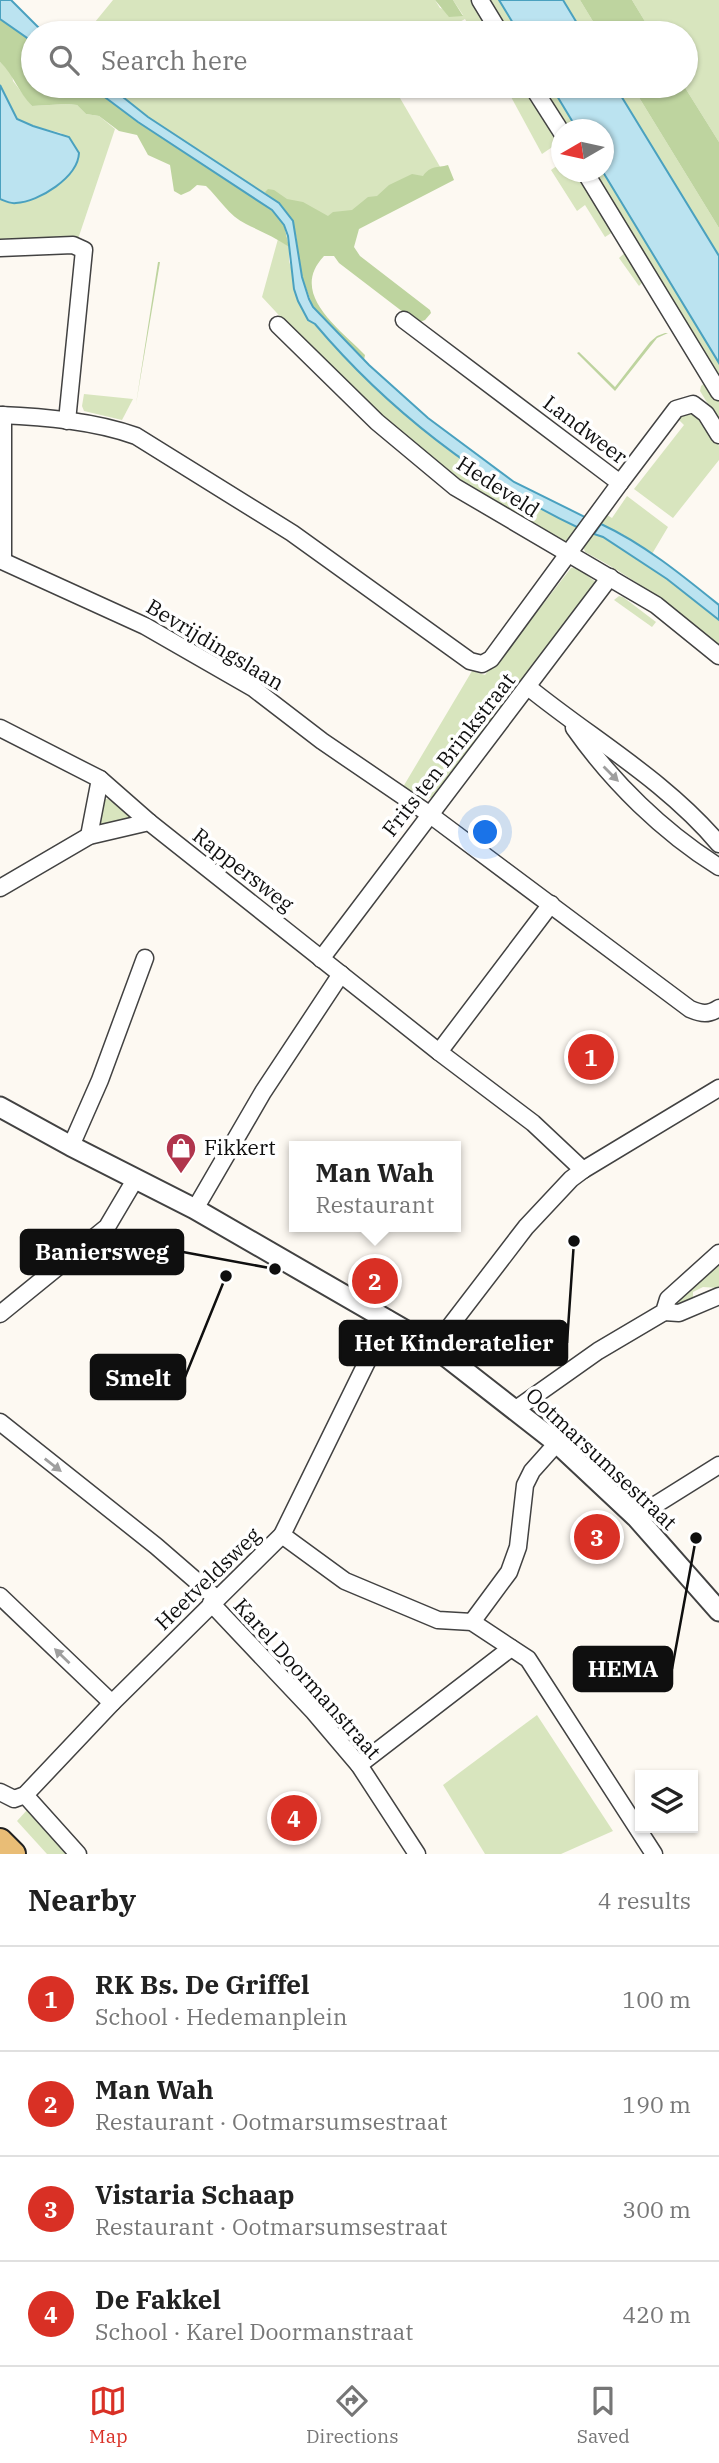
<!DOCTYPE html>
<meta charset="utf-8">
<style>
body{margin:0;font-family:"IBM Plex Serif",serif;background:#f6f6f6;color:#222}
.controls{position:absolute;right:21px;bottom:21px;display:grid;overflow:hidden;border-radius:0px;box-shadow:0 2px 5px #0004}
.controls button{width:63px;height:63px;display:grid;place-items:center;padding:0;border:0;border-bottom:2px solid #e0e0e0;background:#fff;color:#222;font:35px sans-serif}
.compass{position:absolute;left:551px;top:119px;width:63px;height:63px;border-radius:50%;background:#fff;box-shadow:0 2px 5px #0004;rotate:261deg}
.you{position:absolute;left:486px;top:833px;width:24px;height:24px;margin:-18px;border:5px solid #fff;border-radius:50%;background:#1a73e8;box-shadow:0 0 0 10px #1a73e833}
.badge{display:grid;place-items:center;width:46px;height:46px;border-radius:50%;background:#d93025;color:#fff;font-size:23px;font-weight:700}
.pin{position:absolute;translate:-50% -50%;border:4px solid #fff;box-shadow:0 2px 7px #0006}
.popup{position:absolute;left:289px;top:1141px;width:172px;height:91px;box-sizing:border-box;display:grid;place-content:center;border-radius:0px;background:#fff;filter:drop-shadow(0 2px 5px #0005);font-size:23px;white-space:nowrap;color:#767676}
.popup b{font-size:26px;color:#222}
.popup::after{content:'';position:absolute;left:50%;top:100%;margin-left:-14px;border:14px solid transparent;border-top-color:#fff}
.list{margin:0;padding:0;list-style:none}
h2{display:flex;justify-content:space-between;align-items:center;height:91px;margin:0;padding:0 28px;font-size:30px}
h2 small{font-size:23px;font-weight:400;color:#767676}
.list li{display:grid;grid-template-columns:46px 1fr auto;gap:21px;align-items:center;box-sizing:border-box;height:105px;padding:0 28px;border-top:2px solid #e0e0e0}
.list b{display:block;font-size:26px;white-space:nowrap}
.list p{margin:0;font-size:23px;white-space:nowrap;color:#767676}
.list em{font-size:23px;font-style:normal;color:#767676}
.icon{flex:none;width:38px;height:38px;fill:none;stroke:currentColor;stroke-width:2;stroke-linecap:round;stroke-linejoin:round}
.map{position:relative;flex:none;width:719px;height:1854px;overflow:hidden}
.search{position:absolute;background:#fff;box-shadow:0 2px 5px #0004;left:21px;right:21px;top:21px;height:77px;display:flex;align-items:center;gap:18px;box-sizing:border-box;padding:0 24px;border-radius:38px;color:#767676;font-size:26px}
.sheet{height:511px;background:#fff}
nav{display:flex;justify-content:space-around;align-items:center;box-sizing:border-box;height:98px;border-top:2px solid #e0e0e0;background:#fff;font-size:19px;color:#767676}
nav a{display:grid;justify-items:center;gap:4px}
nav .on{color:#d93025}
.map>svg:first-child{display:block}
</style>
<div class="map">
<svg width="719" height="1854" viewBox="0 0 719 1854">
<rect width="100%" height="100%" fill="#fdf9f2"/>
<g fill="#d8e5be">
<path d="M 113,0 L 435,0 L 440,8 L 463,15 L 453,0 L 475,0 L 495,33 L 473,33 L 465,19 L 440,33 L 86,33 Z"/>
<path d="M 489,0 L 499,0 L 519,33 L 509,33 Z"/>
<path d="M 563,0 L 580,0 L 600,33 L 583,33 Z"/>
<path d="M 632,0 L 719,0 L 719,142 L 684,86 L 686,33 L 652,33 Z"/>
<path d="M 0,62 L 12,73 L 13,81 L 32,106 L 67,104 L 77,105 L 86,114 L 99,116 L 115,129 L 78,239 L 0,241 L 0,199 C 5,201 11,203 17,203 C 38,203 78,176 79,153 L 61,133 L 33,126 L 17,119 L 0,85 Z"/>
<path d="M 109,86 L 393,86 L 446,177 L 337,223 L 279,203 L 148,117 Z"/>
<path d="M 528,86 L 561,141 L 542,154 L 510,95 Z"/>
<path d="M 541,86 L 551,86 L 577,129 L 568,129 Z"/>
<path d="M 615,86 L 632,86 L 719,228 L 719,256 Z"/>
<path d="M 561,163 L 562,172 L 581,172 L 616,230 L 605,237 L 585,205 L 577,211 L 551,170 Z"/>
<path d="M 593,172 L 603,172 L 719,363 L 719,378 Z"/>
<path d="M 278,239 L 289,247 L 289,261 L 308,320 L 315,324 C 386,408 479,481 579,528 L 567,542 L 472,490 L 423,454 L 316,355 L 262,297 Z"/>
<path d="M 628,250 L 646,279 L 639,286 L 619,258 Z"/>
<path d="M 707,381 L 719,400 L 719,422 L 700,391 L 701,386 Z"/>
<path d="M 84,394 L 133,399 L 122,420 L 84,411 L 82,406 Z"/>
<path d="M 693,412 L 702,419 L 719,446 L 719,460 L 673,518 L 634,489 L 684,425 L 679,420 L 681,415 Z"/>
<path d="M 627,496 L 668,527 L 652,554 L 622,534 L 601,524 L 607,515 L 612,518 Z"/>
<path d="M 594,534 L 603,537 L 667,579 L 719,620 L 719,647 C 678,611 633,577 585,552 L 583,546 Z"/>
<path d="M 576,567 L 597,583 L 437,796 L 422,800 L 411,795 L 403,787 L 472,671 L 485,675 L 500,654 L 505,653 L 571,568 Z"/>
<path d="M 619,596 L 623,597 L 656,622 L 652,627 L 614,600 Z"/>
<path d="M 104,799 L 108,799 L 134,816 L 134,821 L 100,826 Z"/>
<path d="M 719,1258 L 719,1288 L 703,1287 L 693,1292 L 693,1297 L 696,1298 L 675,1304 L 673,1302 Z"/>
<path d="M 537,1715 L 613,1831 L 561,1854 L 485,1854 L 443,1785 Z"/>
<path d="M 28,1809 L 69,1854 L 47,1854 L 17,1821 Z"/>
</g>
<g fill="#bed49f">
<path d="M 435,0 L 453,0 L 463,16 L 449,17 Z"/>
<path d="M 580,0 L 632,0 L 652,33 L 600,33 Z"/>
<path d="M 0,19 L 33,42 L 33,86 L 90,86 L 138,122 L 272,210 L 284,225 L 289,247 C 275,237 260,231 246,224 C 229,216 219,198 206,186 L 197,185 L 190,191 L 181,195 L 174,191 L 170,165 L 148,155 L 137,135 L 119,131 L 99,116 L 86,114 L 77,105 L 67,104 L 32,106 C 18,92 14,75 0,62 Z"/>
<path d="M 632,86 L 684,86 L 719,142 L 719,228 Z"/>
<path d="M 448,165 L 454,180 L 359,229 L 354,247 L 360,256 L 430,310 L 431,313 L 425,320 L 420,322 L 403,312 L 339,263 L 334,256 L 324,256 C 288,294 340,329 365,355 L 364,360 L 313,307 L 302,277 L 296,236 L 265,192 L 268,189 L 274,190 L 287,199 L 303,202 L 328,216 L 333,212 L 352,210 L 368,197 L 377,196 L 389,185 L 412,174 L 423,176 C 431,165 437,168 448,165 Z"/>
<path d="M 158,262 L 160,262 L 136,404 Z"/>
<path d="M 665,333 L 668,333 L 657,338 L 615,391 L 577,353 L 579,352 L 615,387 L 650,342 L 657,336 Z"/>
</g>
<g fill="#bbe3f0" stroke="#4aa1bf" stroke-width="2">
<path d="M 0,0 L 11,0 L 44,33 L 33,33 L 33,42 L 0,19 Z"/>
<path d="M 499,0 L 563,0 L 583,33 L 519,33 Z"/>
<path d="M 0,85 L 17,119 L 33,126 L 69,137 L 79,153 C 78,177 39,202 16,203 C 10,204 5,201 0,199 Z"/>
<path d="M 90,86 L 109,86 L 148,117 L 279,203 L 293,221 L 302,277 L 309,299 L 313,307 L 369,365 L 428,418 L 514,482 L 587,518 L 579,528 C 479,481 386,408 315,324 L 308,320 L 298,301 L 294,289 L 288,236 L 284,225 L 272,210 L 138,122 Z"/>
<path d="M 551,86 L 615,86 L 719,256 L 719,363 L 603,172 L 604,130 L 577,129 Z"/>
<path d="M 601,524 C 644,544 682,575 719,605 L 719,620 L 667,579 L 603,537 L 594,534 Z"/>
</g>
<g fill="none" stroke-linecap="round" stroke-linejoin="round">
<g stroke="#424242" stroke-width="19">
<g id="minor">
<path d="M 480,0 L 500,33"/>
<path d="M 532,86 L 562,133"/>
<path d="M 585,172 L 719,392"/>
<path d="M 0,248 L 73,245 L 84,250 L 67,421"/>
<path d="M 404,320 L 620,483 L 676,409 L 693,404 L 706,414 L 719,435"/>
<path d="M 278,325 L 377,422 L 455,487 L 656,605 L 719,656"/>
<path d="M 0,415 C 45,417 94,421 136,436 L 292,533 L 470,661 L 482,664 L 491,659 L 620,483"/>
<path d="M 3,415 L 3,559"/>
<path d="M 0,560 L 145,626 L 253,688 L 322,741 L 429,814 L 690,1009 C 702,1014 708,1015 719,1008"/>
<path d="M 528,687 C 592,739 665,780 719,844"/>
<path d="M 0,728 L 100,779 L 149,822"/>
<path d="M 574,728 C 612,782 663,832 719,867"/>
<path d="M 89,836 L 100,779"/>
<path d="M 0,888 L 89,836 L 149,822 L 439,1052 L 533,1123 L 583,1170 L 571,1179 L 526,1227 L 434,1347"/>
<path d="M 321,959 L 610,577"/>
<path d="M 439,1052 L 551,904"/>
<path d="M 71,1146 L 100,1080 L 145,958"/>
<path d="M 583,1170 L 719,1088"/>
<path d="M 195,1209 L 263,1092 L 341,974"/>
<path d="M 664,1312 L 679,1313 L 719,1296"/>
<path d="M 0,1314 L 107,1227 L 136,1178"/>
<path d="M 516,1409 L 598,1351 L 664,1312 L 668,1299 L 719,1253"/>
<path d="M 0,1422 L 156,1546 L 216,1598"/>
<path d="M 636,1517 L 719,1465"/>
<path d="M 282,1535 L 345,1581 L 438,1620 L 472,1622 L 528,1659 L 654,1854"/>
<path d="M 0,1596 L 112,1703"/>
<path d="M 211,1603 L 314,1712 L 359,1765 L 417,1854"/>
<path d="M 472,1622 L 509,1572 L 518,1547 L 525,1485 L 532,1471 L 557,1443"/>
<path d="M 359,1765 L 511,1648"/>
<path d="M 0,1792 L 14,1799 L 25,1795 L 112,1703 L 282,1535 L 388,1319"/>
<path d="M 25,1795 L 78,1854"/>
</g>
</g>
<g stroke="#424242" stroke-width="23">
<path id="tertiary" d="M 0,1107 L 71,1146 L 195,1209 L 434,1347 L 557,1443 L 636,1517 L 719,1611"/>
</g>
<g stroke="#202020" stroke-width="28">
<path id="primary" d="M 0,1841 L 13,1854"/>
</g>
<use href="#minor" stroke="#fff" stroke-width="16"/>
<use href="#tertiary" stroke="#fff" stroke-width="19"/>
<use href="#primary" stroke="#e9bd76" stroke-width="24"/>
</g>
<defs><path id="oneway-solid" d="M-6-.8H1V-3.2L6.5 0L1 3.2V.8H-6Z" transform="scale(1.75)"/></defs>
<g fill="#9f9f9f">
<use href="#oneway-solid" transform="translate(611 774) rotate(45)"/>
<use href="#oneway-solid" transform="translate(53 1465) rotate(38)"/>
<use href="#oneway-solid" transform="translate(62 1656) rotate(-136)"/>
</g>
<defs>
<g id="shop-pin" transform="scale(1.575)"><path d="M0 17L-7.5 6A9.5 9.5 0 1 1 7.5 6Z" fill="#b0354c" stroke="#fff"/><path d="M-5-2.5h2.3a2.7 3.5 0 0 1 5.4 0H5L5.5 6h-11ZM-1.5-2.5h3a1.5 2.3 0 0 0-3 0Z" fill="#fff"/></g>
</defs>
<g fill-rule="evenodd">
<use href="#shop-pin" x="181" y="1148"/>
</g>
<g text-anchor="middle" stroke-width="7" stroke-linejoin="round" paint-order="stroke">
<g font-size="21" fill="#0f0f0f" stroke="#fff">
<text transform="translate(585 430) rotate(37)" y="7">Landweer</text>
<text transform="translate(498 487) rotate(33)" y="7">Hedeveld</text>
<text transform="translate(215 645) rotate(31)" y="7">Bevrijdingslaan</text>
<text transform="translate(449 755) rotate(-52)" y="7">Frits ten Brinkstraat</text>
<text transform="translate(243 870) rotate(38)" y="7">Rappersweg</text>
<text transform="translate(601 1459) rotate(43)" y="7">Ootmarsumsestraat</text>
<text transform="translate(208 1579) rotate(-44)" y="7">Heetveldsweg</text>
<text transform="translate(307 1679) rotate(48)" y="7">Karel Doormanstraat</text>
</g>
<g font-size="21" fill="#0f0f0f" stroke="#fff" text-anchor="start">
<text x="204" y="1155">Fikkert</text>
</g>
</g>
<path fill="none" stroke="#0f0f0f" stroke-width="2.5" d="M275 1269L183 1252M574 1241L567 1343M226 1276L185 1377M696 1538L672 1669"/>
<g fill="#0f0f0f" stroke="#fff" stroke-width="2.5">
<circle cx="275" cy="1269" r="7"/>
<circle cx="574" cy="1241" r="7"/>
<circle cx="226" cy="1276" r="7"/>
<circle cx="696" cy="1538" r="7"/>
</g>
<g fill="#0f0f0f" stroke="#0f0f0f" stroke-width="2.5">
<rect x="21" y="1230" width="162" height="44" rx="7"/>
<rect x="340" y="1321" width="227" height="44" rx="7"/>
<rect x="91" y="1355" width="94" height="44" rx="7"/>
<rect x="574" y="1647" width="98" height="44" rx="7"/>
</g>
<g font-size="23" text-anchor="middle" font-weight="bold" fill="#fff">
<text x="102" y="1260">Baniersweg</text>
<text x="454" y="1351">Het Kinderatelier</text>
<text x="138" y="1386">Smelt</text>
<text x="623" y="1677">HEMA</text>
</g>
</svg>
<div class="controls">
<button><svg class="icon" aria-label="layers" viewBox="0 0 24 24"><path d="M12 4l9 5-9 5-9-5zM3 14l9 5 9-5"/></svg></button>
</div>
<svg class="compass" viewBox="-18 -18 36 36"><path d="M0-13l5 13h-10z" fill="#e53935"/><path d="M0 13l5-13h-10z" fill="#767676"/></svg>
<div class="you"></div>
<div class="pin badge" style="left:591px;top:1057px">1</div>
<div class="pin badge" style="left:375px;top:1281px">2</div>
<div class="popup"><b>Man Wah</b>Restaurant</div>
<div class="pin badge" style="left:597px;top:1537px">3</div>
<div class="pin badge" style="left:294px;top:1818px">4</div>
<div class="search"><svg class="icon" aria-label="search" viewBox="0 0 24 24"><circle cx="10" cy="10" r="6"/><path d="M15 15l6 6"/></svg>Search here</div>
</div>
<section class="sheet">
<h2>Nearby<small>4 results</small></h2>
<ul class="list">
<li><span class="badge">1</span><div><b>RK Bs. De Griffel</b><p>School · Hedemanplein</p></div><em>100 m</em></li>
<li><span class="badge">2</span><div><b>Man Wah</b><p>Restaurant · Ootmarsumsestraat</p></div><em>190 m</em></li>
<li><span class="badge">3</span><div><b>Vistaria Schaap</b><p>Restaurant · Ootmarsumsestraat</p></div><em>300 m</em></li>
<li><span class="badge">4</span><div><b>De Fakkel</b><p>School · Karel Doormanstraat</p></div><em>420 m</em></li>
</ul>
</section>
<nav>
<a class="on"><svg class="icon" aria-label="map" viewBox="0 0 24 24"><path d="M3 6l6-2 6 2 6-2v14l-6 2-6-2-6 2zM9 4v14M15 6v14"/></svg>Map</a>
<a><svg class="icon" aria-label="directions" viewBox="0 0 24 24"><path d="M12 3l9 9-9 9-9-9zM9 14v-3h6M13 9l2 2-2 2"/></svg>Directions</a>
<a><svg class="icon" aria-label="saved" viewBox="0 0 24 24"><path d="M7 4h10v16l-5-4-5 4z"/></svg>Saved</a>
</nav>
